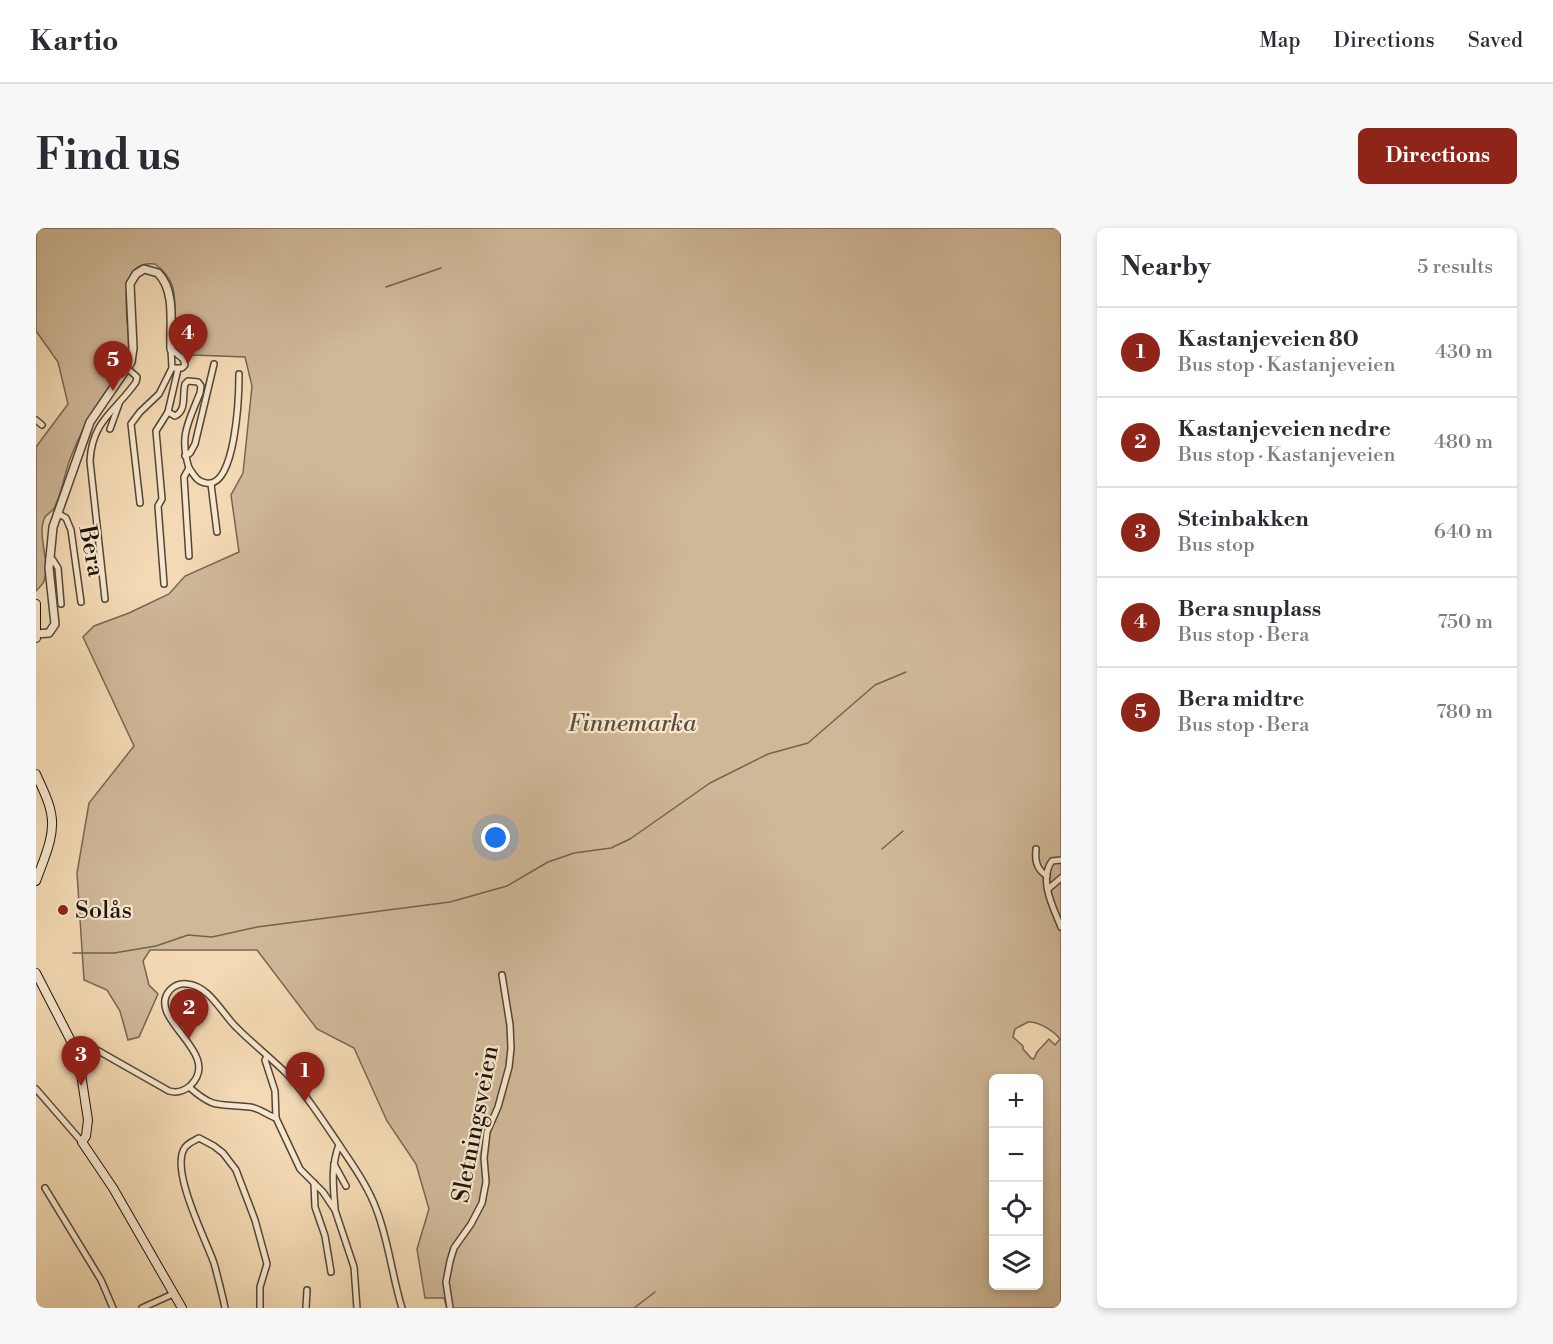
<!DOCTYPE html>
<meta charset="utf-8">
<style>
body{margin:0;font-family:"Libre Bodoni",serif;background:#f7f7f7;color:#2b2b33}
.controls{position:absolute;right:18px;bottom:18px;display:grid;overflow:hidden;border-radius:9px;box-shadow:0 3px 9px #0003}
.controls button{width:54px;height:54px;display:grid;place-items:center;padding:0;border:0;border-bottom:2px solid #e1e1e2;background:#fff;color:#2b2b33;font:30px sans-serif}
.you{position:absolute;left:460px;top:610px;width:21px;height:21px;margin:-15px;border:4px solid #fff;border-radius:50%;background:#1a73e8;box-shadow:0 0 0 9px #1a73e833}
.badge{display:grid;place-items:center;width:39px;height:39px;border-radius:50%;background:#8f2418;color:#fff;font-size:20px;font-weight:700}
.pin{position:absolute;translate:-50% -50px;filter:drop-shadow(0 2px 3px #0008)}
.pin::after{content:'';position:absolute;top:32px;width:21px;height:18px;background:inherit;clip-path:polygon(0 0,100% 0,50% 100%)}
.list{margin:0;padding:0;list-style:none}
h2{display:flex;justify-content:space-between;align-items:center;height:78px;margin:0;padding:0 24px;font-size:26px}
h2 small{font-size:20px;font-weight:400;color:#7c7c81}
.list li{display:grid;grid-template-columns:39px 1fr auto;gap:18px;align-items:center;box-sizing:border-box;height:90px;padding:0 24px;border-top:2px solid #e1e1e2}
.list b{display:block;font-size:22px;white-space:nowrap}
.list p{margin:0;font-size:20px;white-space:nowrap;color:#7c7c81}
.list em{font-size:20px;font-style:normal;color:#7c7c81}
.icon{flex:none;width:33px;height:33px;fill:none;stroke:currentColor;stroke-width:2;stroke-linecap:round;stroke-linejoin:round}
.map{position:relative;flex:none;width:1025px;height:1080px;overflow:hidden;border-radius:9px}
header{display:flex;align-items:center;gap:36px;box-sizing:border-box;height:84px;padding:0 30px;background:#fff;border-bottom:2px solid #e1e1e2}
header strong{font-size:28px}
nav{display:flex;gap:33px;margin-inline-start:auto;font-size:21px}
.intro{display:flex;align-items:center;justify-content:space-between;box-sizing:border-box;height:144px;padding:0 36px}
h1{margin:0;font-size:42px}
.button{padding:15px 27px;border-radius:9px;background:#8f2418;color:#fff;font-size:21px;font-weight:700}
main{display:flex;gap:36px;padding:0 36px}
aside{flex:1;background:#fff;border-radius:9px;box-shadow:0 3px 9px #0003}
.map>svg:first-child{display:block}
</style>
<header>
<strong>Kartio</strong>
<nav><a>Map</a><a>Directions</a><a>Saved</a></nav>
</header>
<div class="intro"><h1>Find us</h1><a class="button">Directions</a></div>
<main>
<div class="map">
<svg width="1025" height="1080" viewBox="0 0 1025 1080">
<rect width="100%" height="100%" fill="#f3dab4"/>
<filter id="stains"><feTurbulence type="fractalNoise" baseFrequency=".00333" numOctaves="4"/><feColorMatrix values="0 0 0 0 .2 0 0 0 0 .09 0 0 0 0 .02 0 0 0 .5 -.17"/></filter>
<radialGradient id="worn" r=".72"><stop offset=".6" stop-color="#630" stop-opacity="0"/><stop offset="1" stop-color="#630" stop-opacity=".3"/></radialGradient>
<path fill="#cfb898" stroke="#786652" stroke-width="1.5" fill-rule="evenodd" d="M 0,0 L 1025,0 L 1025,1080 L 411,1080 L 408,1070 L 389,1070 L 381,1021 L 393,981 L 380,936 L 351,893 L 318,820 L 281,801 L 221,722 L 114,722 L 107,733 L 113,757 L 122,766 L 103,809 L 92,812 L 84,783 L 71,762 L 48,752 L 41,645 L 53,575 L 98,518 L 47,409 L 58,398 L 93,385 L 133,366 L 149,348 L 203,324 L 195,267 L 207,245 L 216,158 L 209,129 L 157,127 C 153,123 148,118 145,113 C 130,86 152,60 119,36 C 73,31 97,103 92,128 C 89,142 76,155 68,166 C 54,187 43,208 34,231 C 28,247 26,265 18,280 C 16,284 11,286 9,289 C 0,307 15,333 8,353 C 7,356 3,360 0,363 L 0,219 L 32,176 L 22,134 L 0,103 ZM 992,794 C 1002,793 1018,803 1024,811 L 1019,817 L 1013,811 L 1001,824 L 998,831 L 995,830 L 987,821 L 987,818 L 977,809 L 979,801 ZM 957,850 L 1002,850 L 1002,1058 L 957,1058 Z"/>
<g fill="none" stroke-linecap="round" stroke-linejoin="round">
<g stroke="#73624f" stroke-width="1.5">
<path d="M 350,59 L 405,40"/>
<path d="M 846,621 L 867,603"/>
<path d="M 37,725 L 78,725 L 120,718 L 152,707 L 176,709 L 221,699 L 414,674 L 471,658 L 512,634 L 538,625 L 575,620 L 594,611 L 674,555 L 732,526 L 772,515 L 839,457 L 870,444"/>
<path d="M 598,1080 L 619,1064"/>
</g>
<g stroke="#554537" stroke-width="8">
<g id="minor">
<path d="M 135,121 L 147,131 L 149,137 L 146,140 L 136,140 Z"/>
<path d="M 132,184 L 139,188 C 151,182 146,168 149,156 L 152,153 L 162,154 L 165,158 L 164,165 C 152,195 143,208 153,240 L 148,249 L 153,328"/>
<path d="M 0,192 L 6,197"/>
<path d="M 74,201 L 83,176"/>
<path d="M 149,228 L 154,225 L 159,216 L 178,136"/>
<path d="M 153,240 C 158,247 161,254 170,255 C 200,261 203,166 203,146"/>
<path d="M 175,256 L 181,304"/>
<path d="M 104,275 L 95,196 L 104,184 L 123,166 L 136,140"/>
<path d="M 21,285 L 30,290 L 35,302 L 45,374"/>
<path d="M 13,331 L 17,332 L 22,340 L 25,376"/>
<path d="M 128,356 L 122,278 L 126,271 L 120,203 L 132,184 L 142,141"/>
<path d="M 69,371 L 54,233 C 56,192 80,183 100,154 L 101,149 L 92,141"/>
<path d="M 1000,621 C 999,632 1000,641 1011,648"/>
<path d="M 1025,632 L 1016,633 C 1002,652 1018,681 1025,699"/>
<path d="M 1012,661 L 1025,650"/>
<path d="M 38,820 L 52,817 L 133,863 C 140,865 148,863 154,858 C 189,825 108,791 134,762 C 139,757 145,755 151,756 C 174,758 186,786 201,800 C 217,816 235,830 251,846 C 270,866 285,890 300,912 C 315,935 332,957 341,983 C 353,1015 356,1048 366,1080"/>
<path d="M 231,828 L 229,832 L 239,863 L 240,890"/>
<path d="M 153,859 C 179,882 182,875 214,879 C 223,880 231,887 240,890 L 264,941 L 287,964 L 299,982 L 318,1039 L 321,1080"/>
<path d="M 0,861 L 46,914"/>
<path d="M 298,936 L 310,958"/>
<path d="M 278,955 L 279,979 L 289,1008 L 295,1044"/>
<path d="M 9,960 L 65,1052 L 77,1080"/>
<path d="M 299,980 C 297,958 295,937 303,917"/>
<path d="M 106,1080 L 137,1066"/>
<path d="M 189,1080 C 186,1065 182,1050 178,1035 C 169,1010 135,944 148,921 C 151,915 158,913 163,910 L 178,918 L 187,925 L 200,942 L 219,992 L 231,1036 L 224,1059 L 224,1080"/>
<path d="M 270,1080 L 271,1062"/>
<path d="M 414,1080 L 410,1054 L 414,1033 L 418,1020 L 435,996 L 446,975 L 450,954 L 448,930 L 451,904 L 462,879 L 473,839 L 475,820 L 474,797 L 466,747"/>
</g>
</g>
<g stroke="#554537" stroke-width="10">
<path id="tertiary" d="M 0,406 L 13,405 L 19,396 L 13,340 L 17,299 L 54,194 L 95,134 L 97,120 L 94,56 L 100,46 L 108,41 L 122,45 C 140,63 134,97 135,121"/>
</g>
<g stroke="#20130d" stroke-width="10">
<g id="secondary">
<path d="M 0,376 L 0,410"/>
<path d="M 0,546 C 5,558 13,572 15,585 C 20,607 7,633 0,653"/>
<path d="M 0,745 L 34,811 L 45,846 L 52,892 L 50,908 L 46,914 L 77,960 L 146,1080"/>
</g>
</g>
<use href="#minor" stroke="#f7e7ce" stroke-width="5"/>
<use href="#tertiary" stroke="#f7e7ce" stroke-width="7"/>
<use href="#secondary" stroke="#f7e7ce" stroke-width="8"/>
</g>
<circle fill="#8f2418" stroke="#f7e7ce" stroke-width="2" cx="27" cy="682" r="6"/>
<g text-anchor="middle" stroke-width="4.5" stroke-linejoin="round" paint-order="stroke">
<g font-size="24" fill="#20130d" stroke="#f7e7ce">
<text transform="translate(56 323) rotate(79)" y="8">Bera</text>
<text transform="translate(439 896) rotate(-79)" y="8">Sletningsveien</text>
</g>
<g font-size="24" font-style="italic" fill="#5d4d3e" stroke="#f7e7ce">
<text x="596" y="503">Finnemarka</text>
</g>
<g font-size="24" fill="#20130d" stroke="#f7e7ce" text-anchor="start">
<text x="39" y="690">Solås</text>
</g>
</g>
<rect width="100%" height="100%" filter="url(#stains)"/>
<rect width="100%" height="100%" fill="url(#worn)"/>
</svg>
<div class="controls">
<button>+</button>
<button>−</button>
<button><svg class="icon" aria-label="locate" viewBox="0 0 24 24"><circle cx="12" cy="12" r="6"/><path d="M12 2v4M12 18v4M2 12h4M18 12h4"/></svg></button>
<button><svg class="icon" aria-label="layers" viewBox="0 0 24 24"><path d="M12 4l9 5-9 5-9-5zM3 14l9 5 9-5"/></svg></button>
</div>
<div class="you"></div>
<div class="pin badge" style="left:269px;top:874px">1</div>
<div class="pin badge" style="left:153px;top:811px">2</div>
<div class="pin badge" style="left:45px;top:858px">3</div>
<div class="pin badge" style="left:152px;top:136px">4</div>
<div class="pin badge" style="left:77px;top:163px">5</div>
</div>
<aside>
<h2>Nearby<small>5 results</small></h2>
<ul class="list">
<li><span class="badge">1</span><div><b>Kastanjeveien 80</b><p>Bus stop · Kastanjeveien</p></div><em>430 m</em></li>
<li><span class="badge">2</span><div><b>Kastanjeveien nedre</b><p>Bus stop · Kastanjeveien</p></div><em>480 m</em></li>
<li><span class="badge">3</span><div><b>Steinbakken</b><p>Bus stop</p></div><em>640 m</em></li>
<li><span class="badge">4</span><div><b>Bera snuplass</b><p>Bus stop · Bera</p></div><em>750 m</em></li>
<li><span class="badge">5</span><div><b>Bera midtre</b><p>Bus stop · Bera</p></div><em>780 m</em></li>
</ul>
</aside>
</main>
